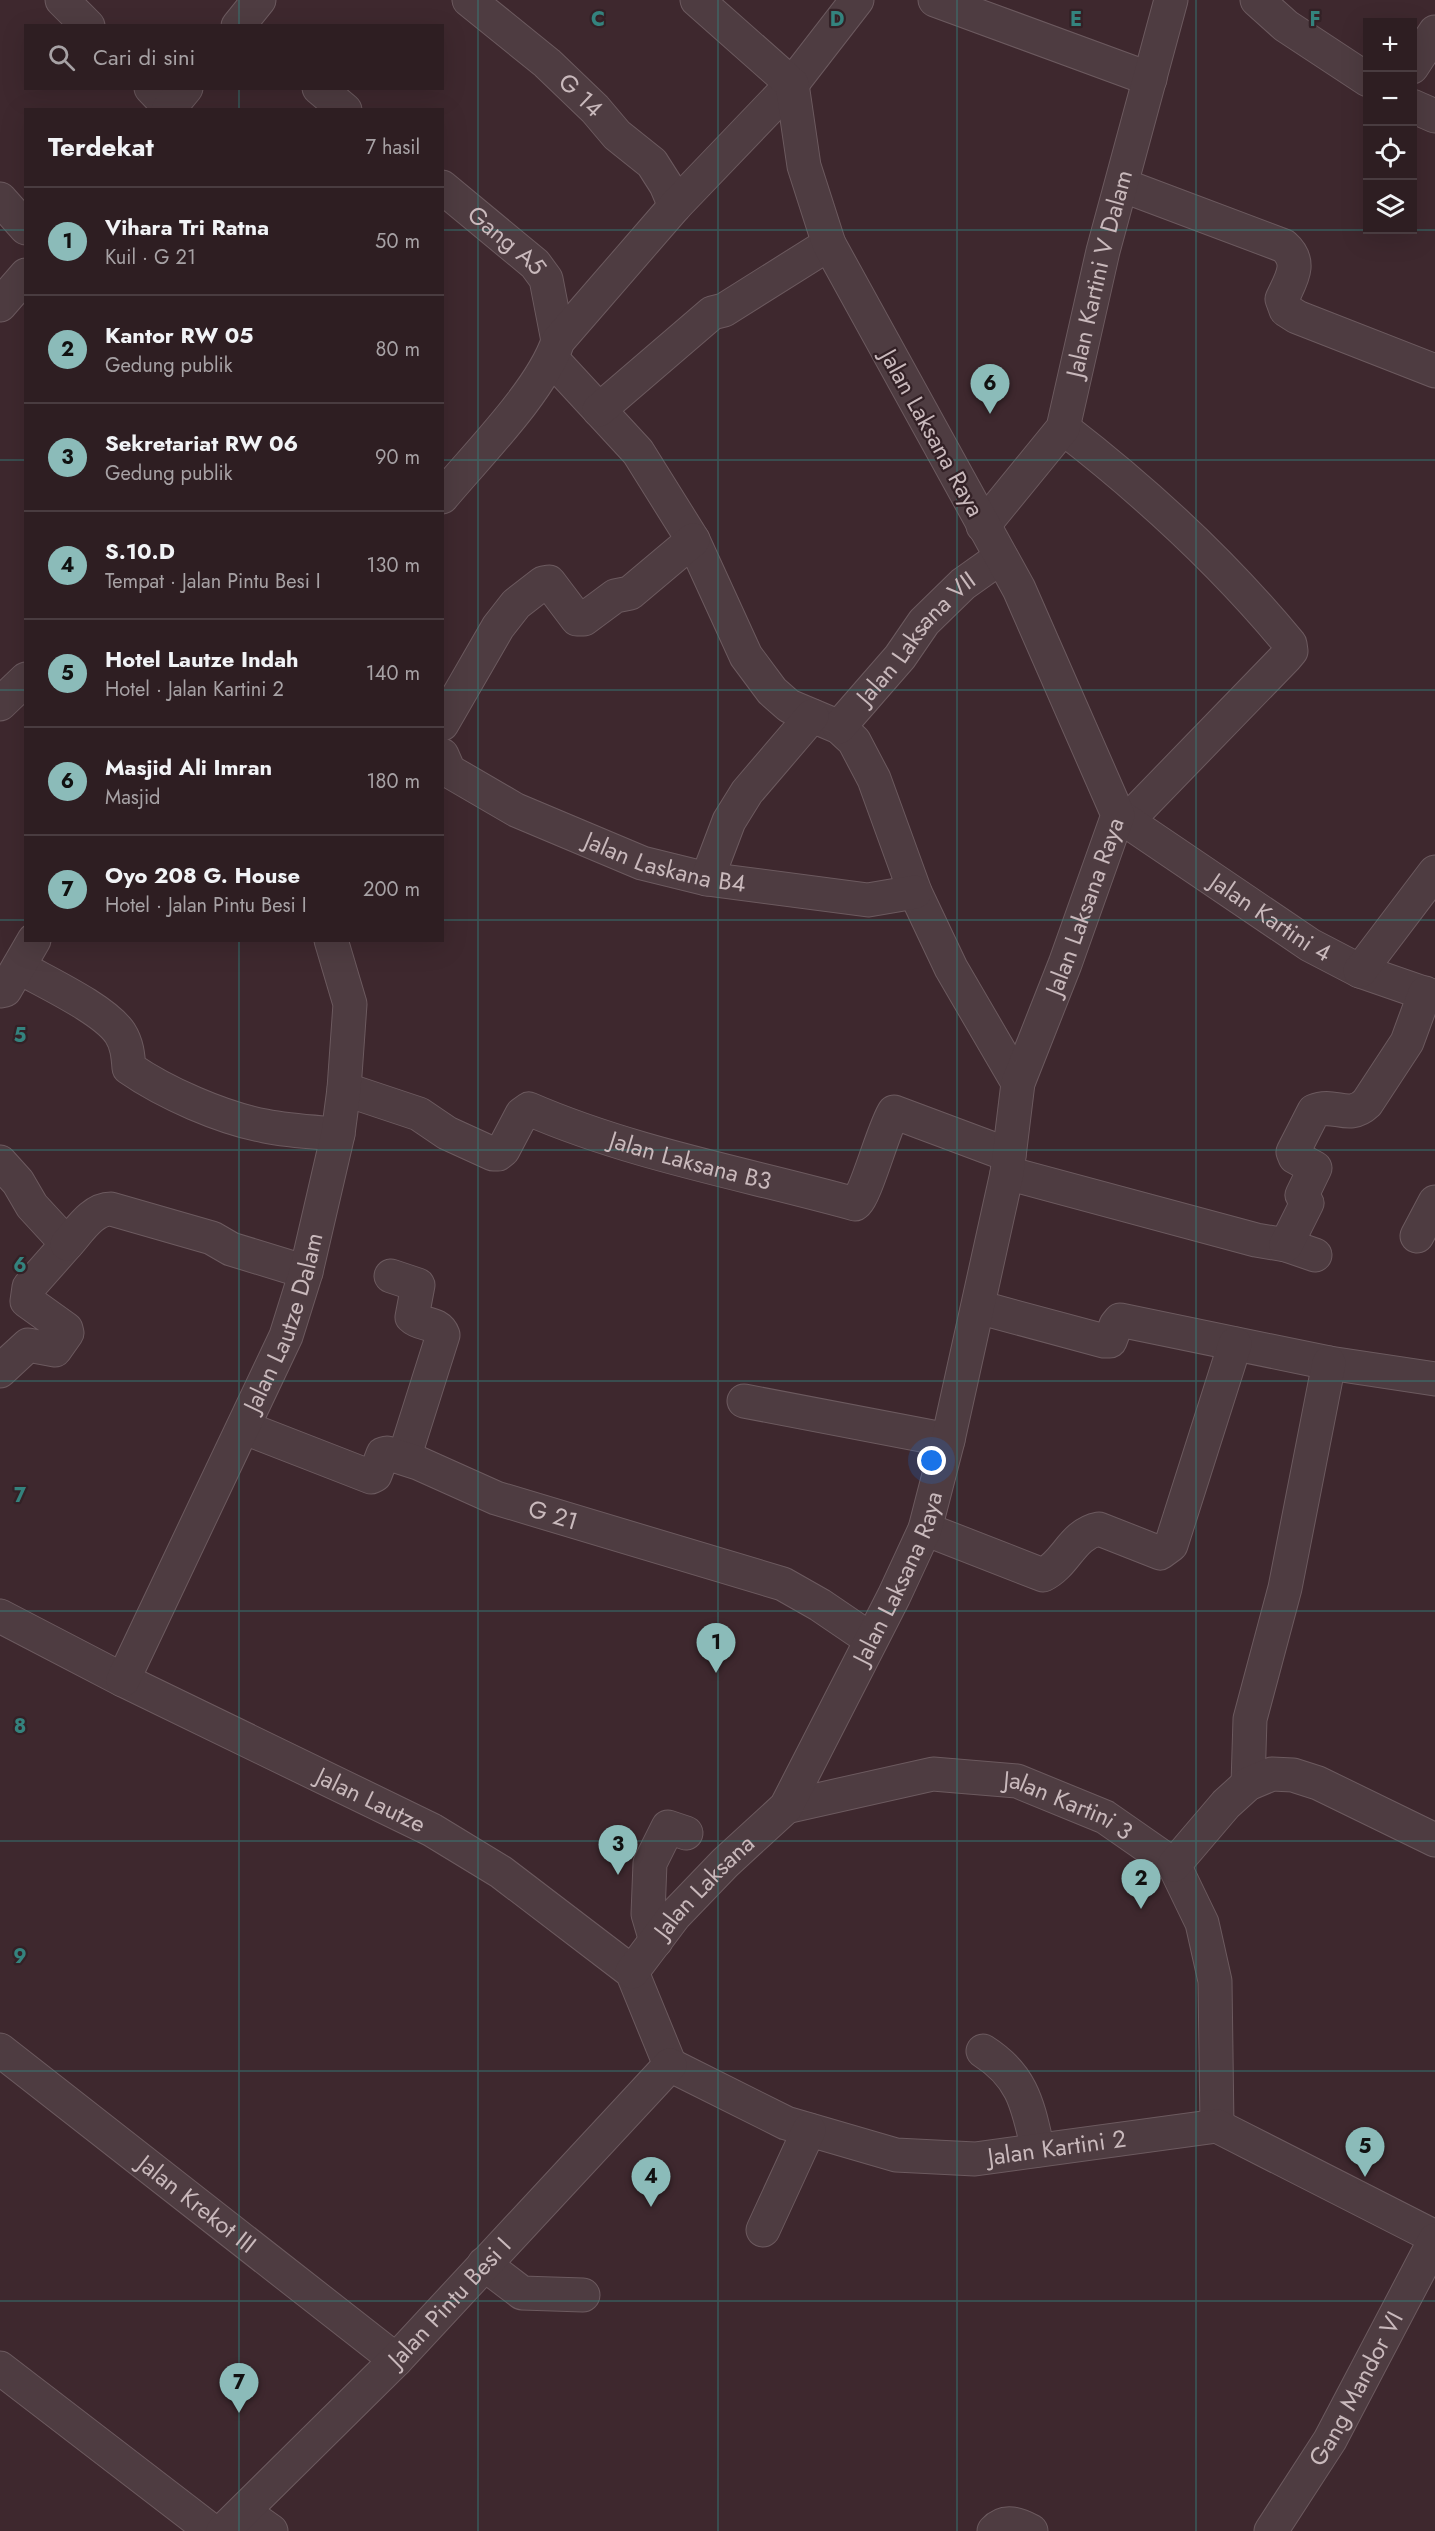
<!DOCTYPE html>
<html lang="id">
<meta charset="utf-8">
<style>
body{margin:0;font-family:Jost,sans-serif;background:#3a2b2f;color:#f1f3f6}
.controls{position:absolute;right:18px;top:18px;display:grid;overflow:hidden;border-radius:0px;box-shadow:0 6px 24px #0002}
.controls button{width:54px;height:54px;display:grid;place-items:center;padding:0;border:0;border-bottom:2px solid #493c40;background:#2e1e22;color:#f1f3f6;font:30px sans-serif}
.you{position:absolute;left:932px;top:1461px;width:21px;height:21px;margin:-15px;border:4px solid #fff;border-radius:50%;background:#1a73e8;box-shadow:0 0 0 9px #1a73e833}
.badge{display:grid;place-items:center;width:39px;height:39px;border-radius:50%;background:#8bbbb9;color:#111;font-size:20px;font-weight:700}
.pin{position:absolute;translate:-50% -50px;filter:drop-shadow(0 2px 3px #0008)}
.pin::after{content:'';position:absolute;top:32px;width:21px;height:18px;background:inherit;clip-path:polygon(0 0,100% 0,50% 100%)}
.list{margin:0;padding:0;list-style:none}
h2{display:flex;justify-content:space-between;align-items:center;height:78px;margin:0;padding:0 24px;font-size:26px}
h2 small{font-size:20px;font-weight:400;color:#a7a2a5}
.list li{display:grid;grid-template-columns:39px 1fr auto;gap:18px;align-items:center;box-sizing:border-box;height:108px;padding:0 24px;border-top:2px solid #493c40}
.list b{display:block;font-size:22px;white-space:nowrap}
.list p{margin:0;font-size:20px;white-space:nowrap;color:#a7a2a5}
.list em{font-size:20px;font-style:normal;color:#a7a2a5}
.icon{flex:none;width:33px;height:33px;fill:none;stroke:currentColor;stroke-width:2;stroke-linecap:round;stroke-linejoin:round}
.map{position:relative;flex:none;width:1435px;height:2531px;overflow:hidden}
.search{position:absolute;background:#2e1e22;box-shadow:0 6px 24px #0002;left:24px;top:24px;width:420px;height:66px;display:flex;align-items:center;gap:15px;box-sizing:border-box;padding:0 21px;border-radius:0px;color:#a7a2a5;font-size:22px}
.panel{position:absolute;background:#2e1e22;box-shadow:0 6px 24px #0002;left:24px;top:108px;width:420px;height:834px;border-radius:0px}
.map>svg:first-child{display:block}
</style>
<div class="map">
<svg width="1435" height="2531" viewBox="0 0 1435 2531">
<rect width="100%" height="100%" fill="#3e282e"/>
<g fill="none" stroke-linecap="round" stroke-linejoin="round">
<g stroke="#6c5a5f" stroke-width="35">
<g id="minor">
<path d="M 62,0 L 88,26"/>
<path id="s1" d="M 469,0 L 547,63 L 595,109 L 617,135 L 652,163 L 666,185 L 675,206"/>
<path d="M 935,0 L 1150,79"/>
<path d="M 1257,0 L 1286,26 L 1368,80"/>
<path d="M 238,26 L 259,0"/>
<path d="M 1412,67 L 1435,32"/>
<path d="M 151,88 L 170,108"/>
<path d="M 319,88 L 345,110"/>
<path d="M 1412,106 L 1435,116"/>
<path d="M 168,110 L 186,88"/>
<path d="M 1122,185 L 1284,246 C 1303,263 1291,279 1282,299 L 1286,310 L 1297,317 L 1435,371"/>
<path id="s2" d="M 442,187 L 535,264 L 546,279 L 558,341"/>
<path d="M 0,199 L 26,228"/>
<path d="M 0,305 L 26,275"/>
<path d="M 552,359 L 638,452 L 693,540 L 746,656 L 772,691 L 789,706 L 839,727 L 854,741 L 874,779 L 915,892 L 951,968 L 1018,1083"/>
<path d="M 599,410 L 712,313 L 724,310 L 829,244"/>
<path d="M 1063,428 C 1146,492 1223,563 1290,644 L 1291,651 L 1286,657 L 1127,821"/>
<path d="M 442,497 C 477,455 542,390 558,341 L 675,206 L 792,84 L 857,0"/>
<path id="s3" d="M 983,526 L 1063,428 L 1103,251 L 1171,0"/>
<path d="M 0,704 L 26,679"/>
<path d="M 442,724 L 498,627 L 516,604 L 543,583 L 549,582 L 577,619 L 584,619 L 615,596 L 630,593 L 693,540"/>
<path id="s4" d="M 839,727 L 900,657 L 924,622 L 963,584 L 1001,557"/>
<path id="s5" d="M 442,755 L 449,771 L 516,810 L 642,863 L 707,879 L 868,900 L 915,892"/>
<path id="s6" d="M 1118,815 L 1310,945 L 1360,971 L 1435,997"/>
<path d="M 707,879 L 729,821 L 747,792 L 812,716"/>
<path d="M 19,967 C 45,982 104,1009 120,1033 C 127,1044 128,1055 129,1068 C 165,1093 222,1118 265,1126 C 289,1131 314,1132 338,1134"/>
<path d="M 1360,971 L 1435,872"/>
<path d="M 0,991 L 5,990 L 34,940"/>
<path id="s7" d="M 344,1089 L 419,1114 L 447,1133 L 493,1154 L 498,1154 L 503,1150 L 522,1114 L 529,1109 C 633,1154 747,1174 855,1204 C 865,1199 884,1126 894,1112 L 1009,1155"/>
<path d="M 0,1162 L 18,1182 L 32,1206 L 67,1244 L 29,1287 L 27,1301 L 66,1329 L 67,1333 L 55,1350 L 28,1345 L 0,1371"/>
<path d="M 1007,1173 L 1256,1240 L 1286,1245 L 1315,1255"/>
<path d="M 1417,1236 L 1435,1202"/>
<path d="M 67,1244 C 79,1231 92,1209 111,1209 L 212,1238 L 231,1249 L 306,1272"/>
<path d="M 1286,1245 L 1307,1203 L 1302,1195 L 1315,1168 L 1295,1157 L 1293,1152 L 1314,1111 C 1335,1102 1348,1121 1367,1103 L 1407,1042 L 1425,993"/>
<path d="M 391,1276 L 418,1285 L 412,1317 C 421,1326 438,1321 443,1335 L 404,1458"/>
<path d="M 978,1307 L 1104,1341 L 1110,1341 L 1116,1325 L 1120,1320 L 1329,1363 L 1435,1379"/>
<path d="M 744,1401 L 948,1440"/>
<path id="s8" d="M 245,1428 L 371,1477 L 375,1475 L 383,1454 L 387,1453 L 418,1463 L 496,1498 L 783,1584 L 820,1605 L 870,1639"/>
<path d="M 925,1529 L 1043,1575 C 1066,1564 1072,1534 1099,1529 L 1160,1553 L 1171,1545 L 1235,1344"/>
<path id="s9" d="M 0,1616 L 123,1680 L 432,1830 L 501,1872 L 632,1972 L 670,2065"/>
<path id="s10" d="M 123,1680 L 286,1336 L 306,1272 L 338,1134 L 344,1089 L 350,1004 L 331,940"/>
<path d="M 1248,1784 L 1250,1719 L 1285,1588 L 1329,1363"/>
<path id="s11" d="M 786,1807 L 933,1774 L 1017,1781 L 1105,1817 L 1174,1865 L 1202,1923 L 1215,1981 L 1217,2126"/>
<path d="M 1174,1865 L 1226,1804 L 1248,1784 L 1272,1774 L 1293,1775 L 1318,1783 L 1435,1840"/>
<path d="M 656,1941 L 648,1914 L 650,1863 L 668,1827 L 686,1833"/>
<path id="s12" d="M 632,1972 L 675,1915 L 725,1863 L 786,1807 L 894,1596 L 925,1529 L 948,1440 L 1007,1173 L 1018,1083 L 1065,964 L 1118,815 L 1019,589 L 829,244 L 804,166 L 792,84 L 697,0"/>
<path id="s13" d="M 0,2050 L 396,2360"/>
<path d="M 983,2051 C 1024,2077 1028,2107 1038,2150"/>
<path id="s14" d="M 670,2065 L 786,2123 L 896,2155 L 975,2159 L 1217,2126 L 1435,2237"/>
<path d="M 763,2230 L 809,2130"/>
<path d="M 484,2264 L 522,2293 L 583,2295"/>
<path d="M 0,2368 L 212,2531"/>
<path d="M 244,2512 L 271,2531"/>
<path id="s15" d="M 223,2531 L 396,2360 L 670,2065"/>
<path d="M 994,2531 C 1005,2519 1018,2524 1031,2531"/>
<path id="s16" d="M 1271,2531 L 1330,2440 L 1435,2240"/>
</g>
</g>
<use href="#minor" stroke="#4e3c41" stroke-width="33"/>
</g>
<path fill="none" stroke="#34837e" stroke-width="1.5" stroke-opacity="0.55" d="M 239,0 L 239,26M 478,0 L 478,2531M 718,0 L 718,2531M 957,0 L 957,2531M 1196,0 L 1196,2531M 239,88 L 239,110M 0,230 L 26,230M 442,230 L 1435,230M 0,460 L 26,460M 442,460 L 1435,460M 0,690 L 26,690M 442,690 L 1435,690M 0,920 L 26,920M 442,920 L 1435,920M 239,940 L 239,2531M 0,1150 L 1435,1150M 0,1381 L 1435,1381M 0,1611 L 1435,1611M 0,1841 L 1435,1841M 0,2071 L 1435,2071M 0,2301 L 1435,2301"/>
<g text-anchor="middle" stroke-width="4.5" stroke-linejoin="round" paint-order="stroke">
<g font-size="24" fill="#c9b9bc" stroke="#332126">
<text dy="8" stroke="none"><textPath href="#s1" startOffset="147">G 14</textPath></text>
<text dy="8" stroke="none"><textPath href="#s2" startOffset="84">Gang A5</textPath></text>
<text dy="8" stroke="none"><textPath href="#s3" startOffset="285">Jalan Kartini V Dalam</textPath></text>
<text transform="translate(932 433) rotate(61)" y="8">Jalan Laksana Raya</text>
<text dy="8" stroke="none"><textPath href="#s4" startOffset="118">Jalan Laksana VII</textPath></text>
<text dy="8" stroke="none"><textPath href="#s5" startOffset="254">Jalan Laskana B4</textPath></text>
<text dy="8" stroke="none"><textPath href="#s12" startOffset="1182">Jalan Laksana Raya</textPath></text>
<text dy="8" stroke="none"><textPath href="#s6" startOffset="184">Jalan Kartini 4</textPath></text>
<text dy="8" stroke="none"><textPath href="#s7" startOffset="394">Jalan Laksana B3</textPath></text>
<text dy="8" stroke="none"><textPath href="#s10" startOffset="393">Jalan Lautze Dalam</textPath></text>
<text dy="8" stroke="none"><textPath href="#s8" startOffset="344">G 21</textPath></text>
<text dy="8" stroke="none"><textPath href="#s12" startOffset="482">Jalan Laksana Raya</textPath></text>
<text dy="8" stroke="none"><textPath href="#s9" startOffset="414">Jalan Lautze</textPath></text>
<text dy="8" stroke="none"><textPath href="#s11" startOffset="291">Jalan Kartini 3</textPath></text>
<text dy="8" stroke="none"><textPath href="#s12" startOffset="112">Jalan Laksana</textPath></text>
<text dy="8" stroke="none"><textPath href="#s14" startOffset="406">Jalan Kartini 2</textPath></text>
<text dy="8" stroke="none"><textPath href="#s13" startOffset="250">Jalan Krekot III</textPath></text>
<text dy="8" stroke="none"><textPath href="#s15" startOffset="322">Jalan Pintu Besi I</textPath></text>
<text dy="8" stroke="none"><textPath href="#s16" startOffset="166">Gang Mandor VI</textPath></text>
</g>
</g>
<g font-size="20" text-anchor="middle" font-weight="bold" fill="#34837e" stroke="#332126" stroke-width="4.5" stroke-linejoin="round" paint-order="stroke">
<text x="598" y="26">C</text>
<text x="837" y="26">D</text>
<text x="1076" y="26">E</text>
<text x="1315" y="26">F</text>
<text x="20" y="1042">5</text>
<text x="20" y="1272">6</text>
<text x="20" y="1502">7</text>
<text x="20" y="1733">8</text>
<text x="20" y="1963">9</text>
</g>
</svg>
<div class="controls">
<button>+</button>
<button>−</button>
<button><svg class="icon" aria-label="locate" viewBox="0 0 24 24"><circle cx="12" cy="12" r="6"/><path d="M12 2v4M12 18v4M2 12h4M18 12h4"/></svg></button>
<button><svg class="icon" aria-label="layers" viewBox="0 0 24 24"><path d="M12 4l9 5-9 5-9-5zM3 14l9 5 9-5"/></svg></button>
</div>
<div class="you"></div>
<div class="pin badge" style="left:716px;top:1673px">1</div>
<div class="pin badge" style="left:1141px;top:1909px">2</div>
<div class="pin badge" style="left:618px;top:1875px">3</div>
<div class="pin badge" style="left:651px;top:2207px">4</div>
<div class="pin badge" style="left:1365px;top:2177px">5</div>
<div class="pin badge" style="left:990px;top:414px">6</div>
<div class="pin badge" style="left:239px;top:2413px">7</div>
<div class="search"><svg class="icon" aria-label="search" viewBox="0 0 24 24"><circle cx="10" cy="10" r="6"/><path d="M15 15l6 6"/></svg>Cari di sini</div>
<section class="panel">
<h2>Terdekat<small>7 hasil</small></h2>
<ul class="list">
<li><span class="badge">1</span><div><b>Vihara Tri Ratna</b><p>Kuil · G 21</p></div><em>50 m</em></li>
<li><span class="badge">2</span><div><b>Kantor RW 05</b><p>Gedung publik</p></div><em>80 m</em></li>
<li><span class="badge">3</span><div><b>Sekretariat RW 06</b><p>Gedung publik</p></div><em>90 m</em></li>
<li><span class="badge">4</span><div><b>S.10.D</b><p>Tempat · Jalan Pintu Besi I</p></div><em>130 m</em></li>
<li><span class="badge">5</span><div><b>Hotel Lautze Indah</b><p>Hotel · Jalan Kartini 2</p></div><em>140 m</em></li>
<li><span class="badge">6</span><div><b>Masjid Ali Imran</b><p>Masjid</p></div><em>180 m</em></li>
<li><span class="badge">7</span><div><b>Oyo 208 G. House</b><p>Hotel · Jalan Pintu Besi I</p></div><em>200 m</em></li>
</ul>
</section>
</div>
